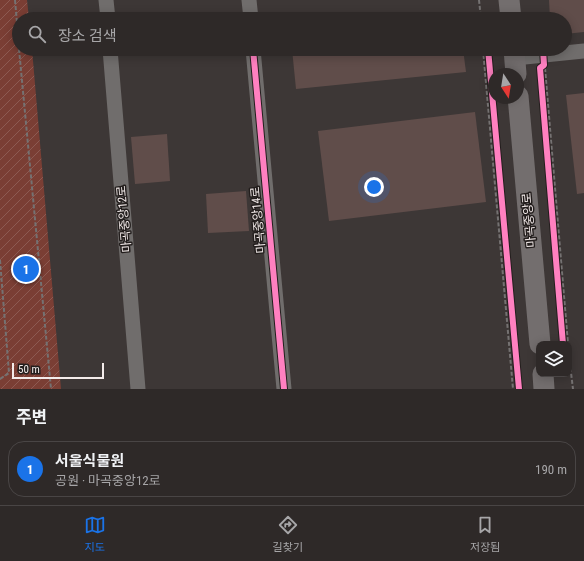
<!DOCTYPE html>
<html lang="ko">
<meta charset="utf-8">
<style>
body{margin:0;font-family:"Roboto Condensed","Noto Sans KR",sans-serif;background:#363130;color:#f1f3f6}
.controls{position:absolute;right:12px;bottom:12px;display:grid;overflow:hidden;border-radius:8px;box-shadow:0 2px 10px #0003}
.controls button{width:36px;height:36px;display:grid;place-items:center;padding:0;border:0;border-bottom:1px solid #494545;background:#2e2928;color:#f1f3f6;font:20px sans-serif}
.compass{position:absolute;left:488px;top:68px;width:36px;height:36px;border-radius:50%;background:#2e2928;box-shadow:0 2px 10px #0003;rotate:168deg}
.scale{position:absolute;left:12px;bottom:10px;width:92px;box-sizing:border-box;padding-left:4px;border:2px solid #f3ebea;border-top:0;font-size:11px;line-height:14px;white-space:nowrap;color:#f3ebea;-webkit-text-stroke:3px #231e1d;paint-order:stroke}
.you{position:absolute;left:374px;top:187px;width:14px;height:14px;margin:-10px;border:3px solid #fff;border-radius:50%;background:#1a73e8;box-shadow:0 0 0 6px #1a73e833}
.badge{display:grid;place-items:center;width:26px;height:26px;border-radius:50%;background:#1a73e8;color:#fff;font-size:13px;font-weight:700}
.pin{position:absolute;translate:-50% -50%;border:2px solid #fff;box-shadow:0 1px 4px #0006}
.list{margin:0;padding:0;list-style:none}
h2{display:flex;justify-content:space-between;align-items:center;height:52px;margin:0;padding:0 16px;font-size:17px}
h2 small{font-size:13px;font-weight:400;color:#a7a6a8}
.list li{display:grid;grid-template-columns:26px 1fr auto;gap:12px;align-items:center;box-sizing:border-box;height:56px;margin:0 8px 8px;padding:0 8px;border:1px solid #494545;border-radius:16px}
.list b{display:block;font-size:15px;white-space:nowrap}
.list p{margin:0;font-size:13px;white-space:nowrap;color:#a7a6a8}
.list em{font-size:13px;font-style:normal;color:#a7a6a8}
.icon{flex:none;width:22px;height:22px;fill:none;stroke:currentColor;stroke-width:2;stroke-linecap:round;stroke-linejoin:round}
.map{position:relative;flex:none;width:584px;height:389px;overflow:hidden}
.search{position:absolute;background:#2e2928;box-shadow:0 2px 10px #0003;left:12px;right:12px;top:12px;height:44px;display:flex;align-items:center;gap:10px;box-sizing:border-box;padding:0 14px;border-radius:22px;color:#a7a6a8;font-size:15px}
.sheet{height:116px;background:#2e2928}
nav{display:flex;justify-content:space-around;align-items:center;box-sizing:border-box;height:56px;border-top:1px solid #494545;background:#2e2928;font-size:11px;color:#a7a6a8}
nav a{display:grid;justify-items:center;gap:2px}
nav .on{color:#1a73e8}
.map>svg:first-child{display:block}
</style>
<div class="map">
<svg width="584" height="389" viewBox="0 0 584 389">
<defs>
<pattern id="garden-furrows" width="10" height="10" patternUnits="userSpaceOnUse"><rect width="10" height="10" fill="#7a3e34"/><path d="M-1 1l2-2M0 10L10 0M9 11l2-2" fill="none" stroke="#8d5a52"/></pattern>
</defs>
<rect width="100%" height="100%" fill="#3d3736"/>
<path fill="url(#garden-furrows)" d="M 0,0 L 27,0 L 29,19 L 19,19 L 19,49 L 32,49 L 61,389 L 0,389 Z"/>
<g fill="#604d4a">
<path d="M 549,0 L 584,0 L 584,32 L 565,34 L 565,19 L 550,19 Z"/>
<path d="M 292,49 L 463,49 L 466,72 L 296,89 Z"/>
<path d="M 584,93 L 584,193 L 577,194 L 566,95 Z"/>
<path d="M 475,112 L 486,202 L 329,221 L 318,131 Z"/>
<path d="M 167,134 L 170,181 L 135,184 L 131,137 Z"/>
<path d="M 246,191 L 249,231 L 208,233 L 206,194 Z"/>
</g>
<g fill="none" stroke-linecap="round" stroke-linejoin="round">
<g stroke="#757272" stroke-width="2" stroke-dasharray="4 2" stroke-linecap="butt">
<path d="M 15,0 L 19,46"/>
<path d="M 479,0 L 481,19"/>
<path d="M 19,49 L 51,389"/>
<path d="M 483,49 L 513,389"/>
<path d="M 545,68 L 568,344"/>
<path d="M 0,260 L 9,373 L 0,379"/>
<path d="M 569,356 L 573,389"/>
</g>
<g stroke="#706d6c" stroke-width="15">
<path d="M 106,0 L 108,19"/>
<path d="M 249,0 L 251,19"/>
<path d="M 110,49 L 138,389"/>
<path d="M 253,49 L 284,389"/>
<path d="M 515,58 L 584,51"/>
</g>
<g stroke="#736e6e" stroke-width="21">
<path d="M 509,0 L 511,19"/>
<path d="M 514,49 L 516,74"/>
<path d="M 518,96 L 540,344"/>
<path d="M 543,374 L 544,389"/>
</g>
<g stroke="#231e1d" stroke-width="8">
<g id="cycleway">
<path d="M 253,49 L 284,389"/>
<path d="M 488,49 L 519,389"/>
<path d="M 543,49 L 544,65 L 540,68 L 563,344"/>
</g>
</g>
<use href="#cycleway" stroke="#ff80c0" stroke-width="6"/>
</g>
<g text-anchor="middle" stroke-width="3" stroke-linejoin="round" paint-order="stroke">
<g font-size="12" fill="#f3ebea" stroke="#231e1d">
<text transform="translate(124 219) rotate(-95)" y="4">마곡중앙12로</text>
<text transform="translate(258 220) rotate(-95)" y="4">마곡중앙14로</text>
<text transform="translate(529 220) rotate(-95)" y="4">마곡중앙로</text>
</g>
</g>
</svg>
<div class="controls">
<button><svg class="icon" aria-label="layers" viewBox="0 0 24 24"><path d="M12 4l9 5-9 5-9-5zM3 14l9 5 9-5"/></svg></button>
</div>
<svg class="compass" viewBox="-18 -18 36 36"><path d="M0-13l5 13h-10z" fill="#e53935"/><path d="M0 13l5-13h-10z" fill="#a7a6a8"/></svg>
<div class="scale">50 m</div>
<div class="you"></div>
<div class="pin badge" style="left:26px;top:269px">1</div>
<div class="search"><svg class="icon" aria-label="search" viewBox="0 0 24 24"><circle cx="10" cy="10" r="6"/><path d="M15 15l6 6"/></svg>장소 검색</div>
</div>
<section class="sheet">
<h2>주변<small></small></h2>
<ul class="list">
<li><span class="badge">1</span><div><b>서울식물원</b><p>공원 · 마곡중앙12로</p></div><em>190 m</em></li>
</ul>
</section>
<nav>
<a class="on"><svg class="icon" aria-label="map" viewBox="0 0 24 24"><path d="M3 6l6-2 6 2 6-2v14l-6 2-6-2-6 2zM9 4v14M15 6v14"/></svg>지도</a>
<a><svg class="icon" aria-label="directions" viewBox="0 0 24 24"><path d="M12 3l9 9-9 9-9-9zM9 14v-3h6M13 9l2 2-2 2"/></svg>길찾기</a>
<a><svg class="icon" aria-label="saved" viewBox="0 0 24 24"><path d="M7 4h10v16l-5-4-5 4z"/></svg>저장됨</a>
</nav>
